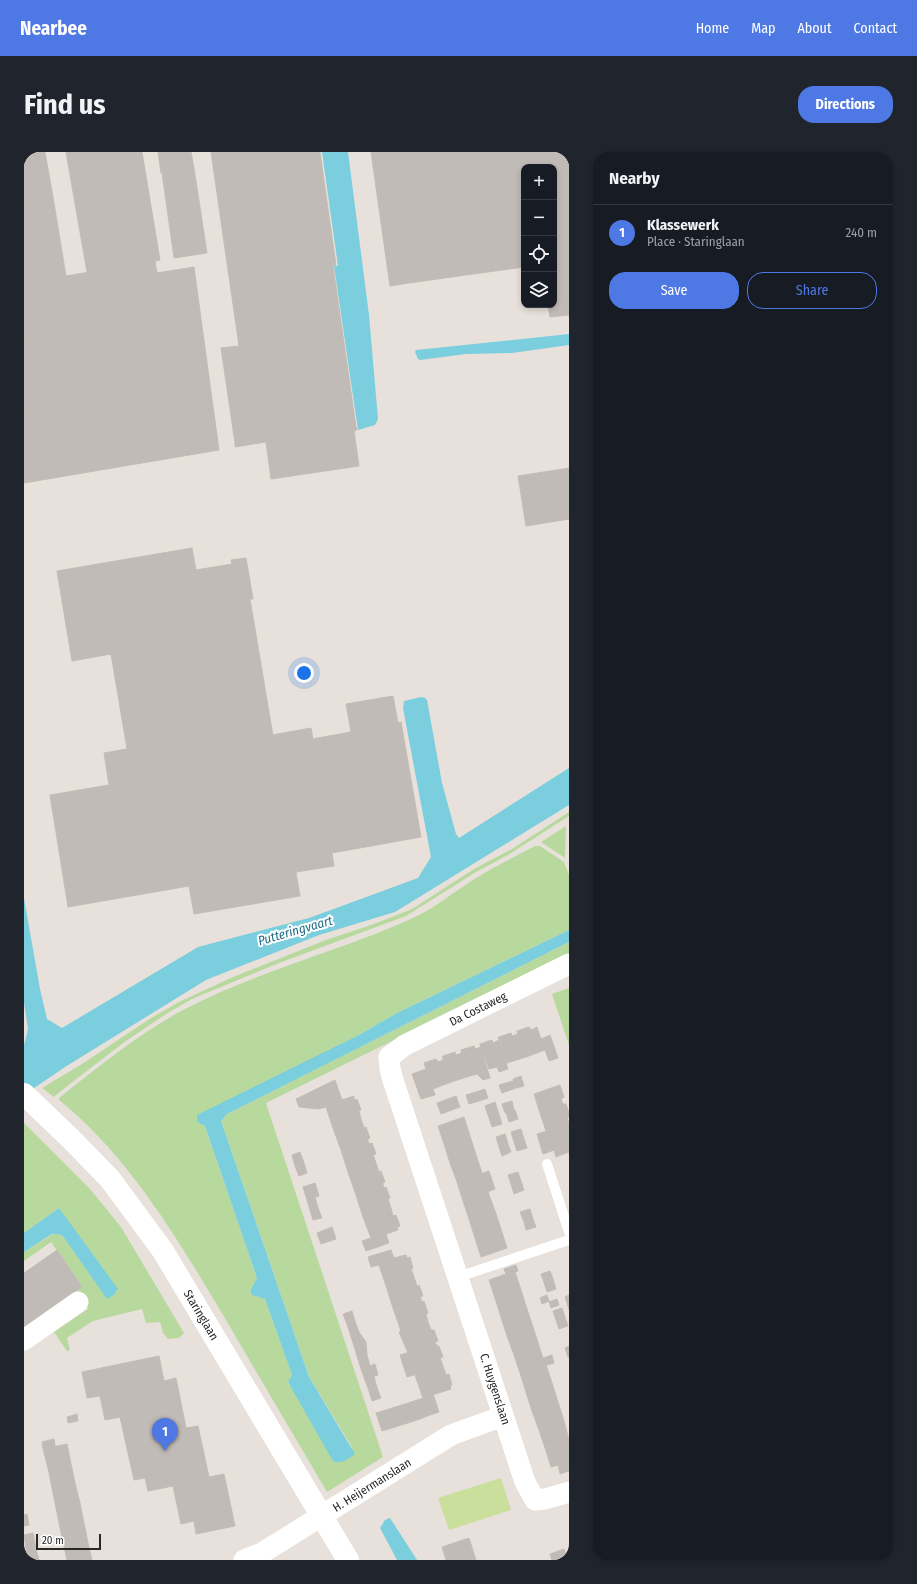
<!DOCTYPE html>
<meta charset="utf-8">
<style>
body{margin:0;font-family:"Fira Sans Condensed",sans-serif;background:#20242c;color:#f1f3f6}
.controls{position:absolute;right:12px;top:12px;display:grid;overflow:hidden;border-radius:8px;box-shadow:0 2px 6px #0003}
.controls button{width:36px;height:36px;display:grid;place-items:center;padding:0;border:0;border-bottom:1px solid #363941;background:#171b24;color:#f1f3f6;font:20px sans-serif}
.scale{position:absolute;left:12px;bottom:10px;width:65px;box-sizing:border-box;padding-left:4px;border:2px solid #282828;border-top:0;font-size:11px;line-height:14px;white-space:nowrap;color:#282828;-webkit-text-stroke:3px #fff;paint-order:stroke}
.you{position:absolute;left:280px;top:521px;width:14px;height:14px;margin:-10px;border:3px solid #fff;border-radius:50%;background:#1a73e8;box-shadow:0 0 0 6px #1a73e833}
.badge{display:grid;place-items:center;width:26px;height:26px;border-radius:50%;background:#4e78e3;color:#fff;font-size:13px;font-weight:700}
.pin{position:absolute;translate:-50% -33px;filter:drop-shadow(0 1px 2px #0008)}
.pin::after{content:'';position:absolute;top:21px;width:14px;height:12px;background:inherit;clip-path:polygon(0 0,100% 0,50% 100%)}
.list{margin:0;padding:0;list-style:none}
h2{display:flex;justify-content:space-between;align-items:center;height:52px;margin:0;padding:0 16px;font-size:17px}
h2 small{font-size:13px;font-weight:400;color:#9ea1a6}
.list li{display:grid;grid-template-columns:26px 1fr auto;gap:12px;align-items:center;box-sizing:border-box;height:56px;padding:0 16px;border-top:1px solid #363941}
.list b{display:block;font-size:15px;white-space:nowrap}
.list p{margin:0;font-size:13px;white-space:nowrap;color:#9ea1a6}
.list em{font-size:13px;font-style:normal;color:#9ea1a6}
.actions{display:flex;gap:8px;padding:12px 16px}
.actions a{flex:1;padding:9px 0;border:1px solid #4e78e3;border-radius:16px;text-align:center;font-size:14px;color:#4e78e3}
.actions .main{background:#4e78e3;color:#fff}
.icon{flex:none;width:22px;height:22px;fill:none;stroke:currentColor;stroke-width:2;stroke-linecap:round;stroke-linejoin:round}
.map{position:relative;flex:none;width:545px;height:1408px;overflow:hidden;border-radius:16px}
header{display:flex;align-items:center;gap:24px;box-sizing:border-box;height:56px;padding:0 20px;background:#4e78e3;color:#fff}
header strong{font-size:19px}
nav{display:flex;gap:22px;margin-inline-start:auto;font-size:14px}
.intro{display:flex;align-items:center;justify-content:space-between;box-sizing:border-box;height:96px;padding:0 24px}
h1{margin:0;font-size:28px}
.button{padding:10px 18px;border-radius:16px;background:#4e78e3;color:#fff;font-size:14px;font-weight:700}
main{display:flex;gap:24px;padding:0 24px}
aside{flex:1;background:#171b24;border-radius:16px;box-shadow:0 2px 6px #0003}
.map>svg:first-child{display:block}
</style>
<header>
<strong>Nearbee</strong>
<nav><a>Home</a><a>Map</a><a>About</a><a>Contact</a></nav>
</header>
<div class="intro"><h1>Find us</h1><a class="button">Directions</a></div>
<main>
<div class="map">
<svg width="545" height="1408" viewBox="0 0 545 1408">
<rect width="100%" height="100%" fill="#e8e1db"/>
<g fill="#b8d99e">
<path d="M 545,660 L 545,664 L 484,703 L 452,720 L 382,764 L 255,811 L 168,847 L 142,862 L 102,889 L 51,928 L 32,943 L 30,945 L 18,936 L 58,912 L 127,866 L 155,850 L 209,825 L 302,788 L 350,772 L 388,757 L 450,717 L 488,697 Z"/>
<path d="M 542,674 L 541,706 L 517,690 Z"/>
<path d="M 511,694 L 516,694 L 540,710 L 545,723 L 545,778 L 373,861 L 333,884 L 287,908 L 173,970 L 181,974 L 233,1126 L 226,1139 L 228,1143 L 241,1147 L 268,1223 L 264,1231 L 269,1237 L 329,1297 L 285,1225 L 197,969 L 203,962 L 545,790 L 545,802 L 242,951 L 359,1305 L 303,1340 C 269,1282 235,1225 202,1168 C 156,1091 106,1005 35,948 L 35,946 C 74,915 117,880 161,857 C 233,819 314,800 389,766 C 409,757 429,741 447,729 C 468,716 490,705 511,694 Z"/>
<path d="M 545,836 L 545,893 L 528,842 Z"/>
<path d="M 0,971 L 66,1037 L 97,1075 L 160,1181 L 155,1186 L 144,1187 L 139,1181 L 136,1170 L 122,1171 L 118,1157 L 69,1169 L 43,1186 L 46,1198 L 43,1199 L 30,1180 L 64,1157 L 53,1140 L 58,1135 L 27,1090 L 0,1109 L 0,1100 L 29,1082 L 38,1083 L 83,1146 L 91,1142 L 35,1056 L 0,1081 Z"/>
</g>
<path fill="#c9df9b" d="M 477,1326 L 487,1358 L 425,1378 L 414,1346 Z"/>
<g fill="#7acede">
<path d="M 298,0 L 324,0 L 345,163 L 354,267 L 351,273 L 334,278 L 310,114 L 314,114 Z"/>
<path d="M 545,182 L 545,193 L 488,201 L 442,202 L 396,208 L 394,207 L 391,200 L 392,198 Z"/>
<path d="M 397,545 L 401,546 L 403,548 L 418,631 L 432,682 L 435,686 L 545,616 L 545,653 L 371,760 L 295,783 L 182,828 L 41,915 L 0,943 L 0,893 L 4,877 L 0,851 L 0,746 L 16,837 L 23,867 L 38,876 L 174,795 L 285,766 L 394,726 L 407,705 L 379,556 L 380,549 Z"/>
<path d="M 545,778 L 545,790 L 203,962 L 197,969 L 285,1225 L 331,1302 C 324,1307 318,1313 309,1309 L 264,1230 L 268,1223 L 241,1147 L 228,1143 L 226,1139 L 233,1126 L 181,974 L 173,970 L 173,963 L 333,884 L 373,861 Z"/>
<path d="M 35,1056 L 94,1137 L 91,1140 L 91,1142 L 83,1147 L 38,1083 L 28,1082 L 0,1100 L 0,1081 Z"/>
<path d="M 366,1366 L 393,1408 L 373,1408 L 356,1376 L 361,1368 Z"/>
</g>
<g fill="#c1bbb8" stroke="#c3bdb5">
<path d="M 0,0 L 21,0 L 29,45 L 0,50 Z"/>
<path d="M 42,0 L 118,0 L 136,108 L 63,120 Z"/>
<path d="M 134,0 L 167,0 L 170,16 L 137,21 Z"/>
<path d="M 187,0 L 296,0 L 312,113 L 309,114 L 332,275 L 211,291 L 197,196 L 215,194 Z"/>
<path d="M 347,0 L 425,0 L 442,123 L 385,131 L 381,104 L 362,106 Z"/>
<path d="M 425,0 L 545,0 L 545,163 L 526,165 L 524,153 L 530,153 L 530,15 L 500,15 L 500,115 L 442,123 Z"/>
<path d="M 170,16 L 183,101 L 150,106 L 138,21 Z"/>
<path d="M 29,45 L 42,124 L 131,109 L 133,121 L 170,115 L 181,196 L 77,212 L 72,178 L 0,191 L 0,50 Z"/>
<path d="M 381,104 L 385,131 L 366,134 L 362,106 Z"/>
<path d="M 72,178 L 83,246 L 0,261 L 0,191 Z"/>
<path d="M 181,196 L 195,298 L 112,312 L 97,221 L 79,224 L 77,212 Z"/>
<path d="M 97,221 L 112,312 L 0,331 L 0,261 L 83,246 L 79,224 Z"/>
<path d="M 332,275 L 333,278 L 330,279 L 335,314 L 247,327 L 242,290 L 211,295 L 211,291 Z"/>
<path d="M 545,316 L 545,367 L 502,374 L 494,324 Z"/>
<path d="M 168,396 L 172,418 L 208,412 L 207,408 L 222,406 L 229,447 L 226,447 L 276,744 L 170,762 L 165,734 L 44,755 L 26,643 L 85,633 L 80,601 L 103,597 L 87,502 L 48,509 L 33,419 Z"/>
<path d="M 369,544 L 374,571 L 377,570 L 397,685 L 308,701 L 288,587 L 327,580 L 322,552 Z"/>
<path d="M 287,576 L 310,714 L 272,720 L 248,583 Z"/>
<path d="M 505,875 L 507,878 L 513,875 L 517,887 L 526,883 L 534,906 L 525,909 L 521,898 L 502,905 L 493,879 Z"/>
<path d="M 493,879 L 502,905 L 483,911 L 475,885 L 487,881 L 488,884 L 494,882 Z"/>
<path d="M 474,885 L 483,911 L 482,911 L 484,917 L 475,920 L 473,915 L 465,917 L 456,892 L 468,888 L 469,891 L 475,888 Z"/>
<path d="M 456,892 L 466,926 L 459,928 L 453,922 L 446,924 L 437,898 L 450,894 L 451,897 L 457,895 Z"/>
<path d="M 437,898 L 446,924 L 427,930 L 419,904 L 431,900 L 432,903 L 438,901 Z"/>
<path d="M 419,904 L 427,930 L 409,937 L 411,943 L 397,947 L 388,922 L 402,917 L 400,911 L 412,907 L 414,910 L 419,908 Z"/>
<path d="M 497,924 L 500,934 L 492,936 L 489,927 Z"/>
<path d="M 311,928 L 318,948 L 330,944 L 330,948 L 333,947 L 337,958 L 335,959 L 337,967 L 309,976 L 302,955 L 294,957 L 275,955 L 272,947 Z"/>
<path d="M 489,929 L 492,936 L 478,941 L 475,933 Z"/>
<path d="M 536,933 L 540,945 L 537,947 L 539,952 L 542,952 L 516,961 L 510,942 Z"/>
<path d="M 461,937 L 464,946 L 455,949 L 452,940 Z"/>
<path d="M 452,940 L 455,949 L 445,952 L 442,943 Z"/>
<path d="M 432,944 L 436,955 L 417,962 L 413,951 Z"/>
<path d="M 488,949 L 490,958 L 481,961 L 478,952 Z"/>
<path d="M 471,950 L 478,972 L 468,975 L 461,954 Z"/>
<path d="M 542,952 L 545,961 L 545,965 L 543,965 L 545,972 L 522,979 L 516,961 Z"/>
<path d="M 491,958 L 494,967 L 485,970 L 482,961 Z"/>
<path d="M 440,965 L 446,984 L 420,992 L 414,974 Z"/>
<path d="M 337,967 L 340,976 L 342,975 L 346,986 L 344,987 L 344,989 L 317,998 L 309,976 Z"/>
<path d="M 545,972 L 545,993 L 519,1002 L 513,982 Z"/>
<path d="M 497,977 L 500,987 L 490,990 L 487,980 Z"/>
<path d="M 481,982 L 484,992 L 475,995 L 472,985 Z"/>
<path d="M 446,984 L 452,1003 L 426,1011 L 420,992 Z"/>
<path d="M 500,987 L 503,996 L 493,999 L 490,990 Z"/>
<path d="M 344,989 L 345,992 L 348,991 L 352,1002 L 349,1003 L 352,1011 L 324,1020 L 317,998 Z"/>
<path d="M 484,992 L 487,1000 L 478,1004 L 475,995 Z"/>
<path d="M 545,993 L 545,1000 L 532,1005 L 530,998 Z"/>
<path d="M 276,1000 L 280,1011 L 271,1014 L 268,1003 Z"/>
<path d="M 452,1003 L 458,1021 L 433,1030 L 426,1011 Z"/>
<path d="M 280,1011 L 283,1021 L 275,1024 L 271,1014 Z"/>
<path d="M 352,1011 L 355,1020 L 357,1019 L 361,1030 L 359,1031 L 359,1033 L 332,1043 L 324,1020 Z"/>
<path d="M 465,1019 L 471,1037 L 439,1049 L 433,1030 Z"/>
<path d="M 494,1020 L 497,1029 L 487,1032 L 484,1023 Z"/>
<path d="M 497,1029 L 500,1038 L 490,1042 L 487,1032 Z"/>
<path d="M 291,1031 L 295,1044 L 291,1045 L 294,1056 L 286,1058 L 279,1035 Z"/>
<path d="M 359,1033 L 360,1036 L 362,1035 L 366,1046 L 364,1047 L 367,1056 L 339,1065 L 332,1043 Z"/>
<path d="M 464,1040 L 471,1059 L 445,1067 L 439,1049 Z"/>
<path d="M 294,1056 L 298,1066 L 289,1068 L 286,1058 Z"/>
<path d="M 367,1056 L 369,1064 L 372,1063 L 376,1074 L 373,1075 L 374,1078 L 362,1082 L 365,1091 L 342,1099 L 338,1089 L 347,1086 L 339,1065 Z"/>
<path d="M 506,1057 L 509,1067 L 500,1070 L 496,1060 Z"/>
<path d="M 471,1059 L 477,1077 L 451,1086 L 445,1067 Z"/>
<path d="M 509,1067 L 512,1075 L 502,1078 L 500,1070 Z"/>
<path d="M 308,1075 L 312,1087 L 297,1092 L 293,1081 Z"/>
<path d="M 477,1077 L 483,1096 L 457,1105 L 451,1086 Z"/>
<path d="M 33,1098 L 58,1135 L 0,1175 L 0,1121 Z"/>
<path d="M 367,1098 L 370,1106 L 382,1103 L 383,1106 L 386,1105 L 389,1116 L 387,1117 L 390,1125 L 362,1134 L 355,1113 L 347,1115 L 344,1105 Z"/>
<path d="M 492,1113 L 494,1119 L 491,1120 L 497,1138 L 471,1146 L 465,1128 L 482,1122 L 480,1117 Z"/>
<path d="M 526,1119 L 529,1127 L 520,1130 L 517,1122 Z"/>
<path d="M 390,1125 L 393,1134 L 395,1133 L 399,1144 L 396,1145 L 397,1147 L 369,1156 L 362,1134 Z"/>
<path d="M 529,1127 L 532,1137 L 523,1140 L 520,1130 Z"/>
<path d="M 497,1138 L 503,1157 L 477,1165 L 471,1146 Z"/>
<path d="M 523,1143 L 525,1149 L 518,1152 L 516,1146 Z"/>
<path d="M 545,1143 L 545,1157 L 541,1145 Z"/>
<path d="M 397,1147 L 398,1150 L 400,1149 L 404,1161 L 402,1162 L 404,1170 L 377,1179 L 369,1156 Z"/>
<path d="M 533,1147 L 535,1153 L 527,1156 L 525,1150 Z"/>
<path d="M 538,1156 L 541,1165 L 532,1168 L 529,1159 Z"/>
<path d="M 503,1157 L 509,1175 L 483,1184 L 477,1165 Z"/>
<path d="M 328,1159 L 331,1169 L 323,1172 L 319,1162 Z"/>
<path d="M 541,1165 L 544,1174 L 535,1177 L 532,1168 Z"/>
<path d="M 331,1169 L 335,1180 L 342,1190 L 330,1194 L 323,1172 Z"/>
<path d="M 404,1170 L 407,1178 L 410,1178 L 414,1189 L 411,1190 L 412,1192 L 384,1201 L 375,1180 Z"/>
<path d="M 509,1175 L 515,1194 L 490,1203 L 483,1184 Z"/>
<path d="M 342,1190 L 343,1203 L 346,1214 L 337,1217 L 330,1194 Z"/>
<path d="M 412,1192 L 413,1194 L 415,1194 L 419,1205 L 416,1206 L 419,1214 L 383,1225 L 376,1203 Z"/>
<path d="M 515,1194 L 519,1206 L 528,1203 L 530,1211 L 496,1221 L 490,1203 Z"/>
<path d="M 545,1194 L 545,1205 L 544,1205 L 541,1196 Z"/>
<path d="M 135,1204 L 140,1229 L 152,1226 L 162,1276 L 174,1274 L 185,1325 L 200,1322 L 211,1374 L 172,1382 L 170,1369 L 157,1372 L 149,1334 L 124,1339 L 121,1326 L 110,1328 L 96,1265 L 81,1268 L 76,1244 L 63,1246 L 58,1220 Z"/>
<path d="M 351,1212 L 354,1223 L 350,1224 L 353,1236 L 345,1239 L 337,1217 Z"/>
<path d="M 522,1213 L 528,1231 L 502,1240 L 496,1221 Z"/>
<path d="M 419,1214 L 422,1223 L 425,1222 L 428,1233 L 426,1234 L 427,1237 L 399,1246 L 391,1223 Z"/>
<path d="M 528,1231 L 534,1250 L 508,1259 L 502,1240 Z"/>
<path d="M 353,1236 L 357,1246 L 348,1249 L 345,1239 Z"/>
<path d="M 409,1242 L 415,1260 L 406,1263 L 400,1246 Z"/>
<path d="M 400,1246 L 406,1263 L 396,1267 L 390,1249 Z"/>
<path d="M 390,1249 L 396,1267 L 387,1270 L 381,1252 Z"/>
<path d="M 534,1250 L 540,1269 L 515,1278 L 508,1259 Z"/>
<path d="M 381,1252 L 387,1270 L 377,1273 L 371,1255 Z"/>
<path d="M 371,1255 L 377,1273 L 368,1276 L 362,1258 Z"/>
<path d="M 362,1258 L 368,1276 L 358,1279 L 352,1261 Z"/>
<path d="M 53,1262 L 54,1269 L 44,1271 L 43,1265 Z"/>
<path d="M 540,1269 L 545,1288 L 521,1296 L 515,1278 Z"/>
<path d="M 30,1287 L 31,1294 L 19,1297 L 18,1290 Z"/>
<path d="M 545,1288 L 545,1319 L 536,1322 L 534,1313 L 527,1315 L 521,1296 Z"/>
<path d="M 43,1292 L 47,1312 L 24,1316 L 19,1297 Z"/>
<path d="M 47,1312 L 51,1331 L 28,1336 L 24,1316 Z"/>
<path d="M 51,1331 L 56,1351 L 32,1356 L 28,1336 Z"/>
<path d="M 56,1351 L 60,1371 L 36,1376 L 32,1356 Z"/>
<path d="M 3,1362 L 5,1373 L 0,1374 L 0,1363 Z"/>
<path d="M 60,1371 L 64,1391 L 40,1395 L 36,1376 Z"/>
<path d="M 9,1381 L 13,1401 L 3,1403 L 0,1383 Z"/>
<path d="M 445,1386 L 452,1408 L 422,1408 L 418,1395 Z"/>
<path d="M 64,1391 L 68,1408 L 43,1408 L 40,1395 Z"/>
<path d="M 540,1397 L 544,1408 L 528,1408 L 526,1402 Z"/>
<path d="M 13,1401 L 15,1408 L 4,1408 L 3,1403 Z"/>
</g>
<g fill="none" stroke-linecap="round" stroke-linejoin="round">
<g stroke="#fff" stroke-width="10">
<path d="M 523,1012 L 545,1080"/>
<path d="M 434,1125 L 545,1088"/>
</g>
<g stroke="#fff" stroke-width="21">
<path d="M 545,812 L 381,893 L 365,905 L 366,917 L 369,928 L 501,1330 L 511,1348 L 521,1347 L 545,1340"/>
<path d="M 0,1188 L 54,1150"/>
<path d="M 220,1408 L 238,1401 L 427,1283 L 479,1264"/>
</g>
<path stroke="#fff" stroke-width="22" d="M 0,942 L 47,987 L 86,1027 L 139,1099 L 324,1408"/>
</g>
<g text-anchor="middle" stroke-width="4" stroke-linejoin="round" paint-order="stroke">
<g font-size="12" fill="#282828" stroke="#fff">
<text transform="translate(454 857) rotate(-26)" y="4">Da Costaweg</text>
<text transform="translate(177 1163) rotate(59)" y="4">Staringlaan</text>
<text transform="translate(471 1237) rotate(72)" y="4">C. Huygenslaan</text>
<text transform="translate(348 1333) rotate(-32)" y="4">H. Heijermanslaan</text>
</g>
<g font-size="13" font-style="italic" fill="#1d6c86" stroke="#fff">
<text transform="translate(271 778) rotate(-16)" y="5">Putteringvaart</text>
</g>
</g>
</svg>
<div class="controls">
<button>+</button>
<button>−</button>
<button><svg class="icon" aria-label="locate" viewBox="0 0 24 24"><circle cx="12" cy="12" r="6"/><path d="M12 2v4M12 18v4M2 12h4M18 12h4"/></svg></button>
<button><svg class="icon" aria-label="layers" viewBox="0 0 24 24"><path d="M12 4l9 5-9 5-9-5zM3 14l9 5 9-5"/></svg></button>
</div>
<div class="scale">20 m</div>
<div class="you"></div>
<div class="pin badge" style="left:141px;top:1299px">1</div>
</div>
<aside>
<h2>Nearby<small></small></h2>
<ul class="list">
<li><span class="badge">1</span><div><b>Klassewerk</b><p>Place · Staringlaan</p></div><em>240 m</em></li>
</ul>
<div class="actions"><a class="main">Save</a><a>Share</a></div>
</aside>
</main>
